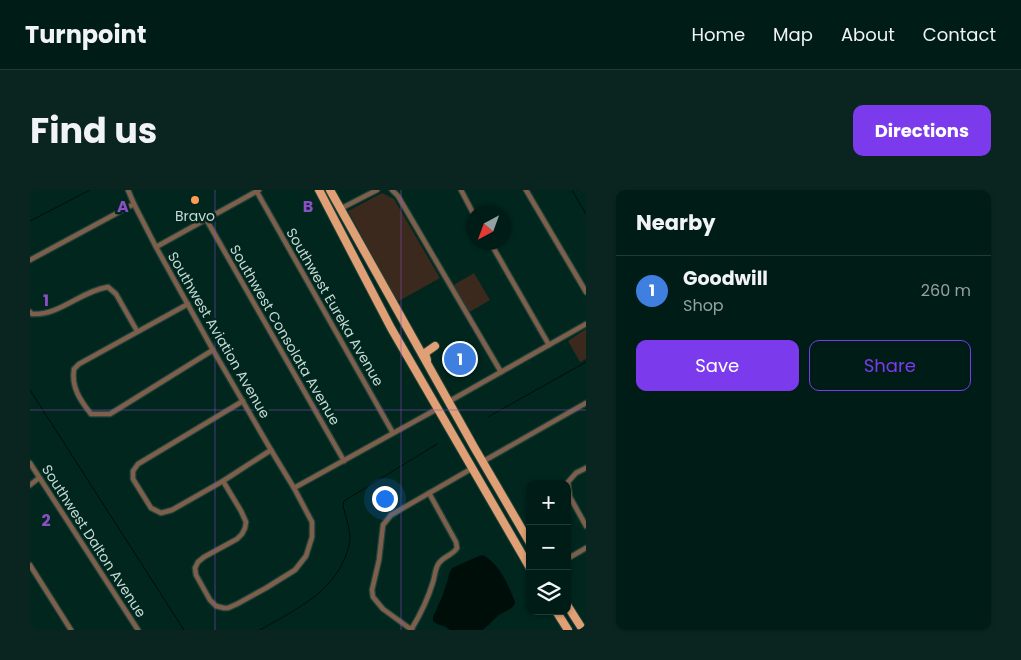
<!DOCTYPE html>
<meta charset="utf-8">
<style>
body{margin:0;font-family:Poppins,sans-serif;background:#0a251f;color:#f1f3f6}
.controls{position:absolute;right:15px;bottom:15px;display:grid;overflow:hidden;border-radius:10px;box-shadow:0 1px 4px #0004}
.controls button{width:45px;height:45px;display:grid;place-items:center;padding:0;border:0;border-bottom:1px solid #223a35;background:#001c16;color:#f1f3f6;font:25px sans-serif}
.compass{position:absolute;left:436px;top:15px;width:45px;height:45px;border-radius:50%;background:#001c16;box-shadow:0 1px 4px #0004;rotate:221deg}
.you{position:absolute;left:354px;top:308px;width:18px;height:18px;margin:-12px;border:4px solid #fff;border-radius:50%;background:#1a73e8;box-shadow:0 0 0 8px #1a73e833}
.badge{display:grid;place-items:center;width:32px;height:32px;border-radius:50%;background:#7c3aed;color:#fff;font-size:16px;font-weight:700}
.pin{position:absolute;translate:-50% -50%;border:2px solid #fff;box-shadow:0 1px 5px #0006}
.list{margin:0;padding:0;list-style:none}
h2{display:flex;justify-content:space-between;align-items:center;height:65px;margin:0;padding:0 20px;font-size:21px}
h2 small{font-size:16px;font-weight:400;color:#95a1a1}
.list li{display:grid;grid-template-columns:32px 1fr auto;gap:15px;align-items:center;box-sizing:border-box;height:70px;padding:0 20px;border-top:1px solid #223a35}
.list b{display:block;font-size:19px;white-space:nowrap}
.list p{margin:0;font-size:16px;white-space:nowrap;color:#95a1a1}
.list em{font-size:16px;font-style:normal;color:#95a1a1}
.actions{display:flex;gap:10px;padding:15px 20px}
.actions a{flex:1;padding:11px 0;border:1px solid #7c3aed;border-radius:10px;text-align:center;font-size:18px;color:#7c3aed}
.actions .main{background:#7c3aed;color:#fff}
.icon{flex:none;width:28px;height:28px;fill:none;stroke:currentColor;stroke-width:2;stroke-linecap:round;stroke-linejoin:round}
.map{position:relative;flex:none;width:556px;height:440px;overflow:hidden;border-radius:10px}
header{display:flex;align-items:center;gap:30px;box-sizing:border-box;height:70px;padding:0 25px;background:#001c16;border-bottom:1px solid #223a35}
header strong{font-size:24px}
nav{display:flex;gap:28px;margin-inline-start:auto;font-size:18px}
.intro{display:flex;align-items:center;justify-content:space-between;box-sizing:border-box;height:120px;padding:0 30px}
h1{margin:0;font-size:35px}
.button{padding:12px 22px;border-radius:10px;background:#7c3aed;color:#fff;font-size:18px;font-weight:700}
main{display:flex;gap:30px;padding:0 30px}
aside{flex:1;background:#001c16;border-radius:10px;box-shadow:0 1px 4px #0004}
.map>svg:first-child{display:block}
</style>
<header>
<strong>Turnpoint</strong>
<nav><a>Home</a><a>Map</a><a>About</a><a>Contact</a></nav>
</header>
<div class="intro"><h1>Find us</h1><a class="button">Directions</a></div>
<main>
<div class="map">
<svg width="556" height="440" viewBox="0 0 556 440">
<rect width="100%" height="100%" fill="#00261e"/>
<g fill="#3b291e">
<path d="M 352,3 L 364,9 L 410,88 L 367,112 L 318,21 Z"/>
<path d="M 444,83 L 460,110 L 438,123 L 422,96 Z"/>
<path d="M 556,139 L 556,169 L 550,172 L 538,151 Z"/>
</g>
<path fill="#000e0a" d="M 453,365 C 467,373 475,388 481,402 C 482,405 485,410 485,413 C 484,419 473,422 469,425 C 463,429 459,436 452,440 L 420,440 L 416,437 L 407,434 L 403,431 L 403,427 L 412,407 L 418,389 L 419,384 L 422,378 L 449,366 Z"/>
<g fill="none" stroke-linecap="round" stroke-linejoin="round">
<g stroke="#000e0a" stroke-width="1">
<path d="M 542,0 L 556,24"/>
<path d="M 0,31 L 60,0"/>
<path d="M 0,200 L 154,440"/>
<path d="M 458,227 L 556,172"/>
<path d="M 230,440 C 261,422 297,406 313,372 C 316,366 319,358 320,350 C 320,339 316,327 313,316 L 314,311 L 407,254"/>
</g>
<g stroke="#20433b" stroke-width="7">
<g id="minor">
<path d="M 98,0 L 104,14 L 126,57 L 183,160 L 241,260 L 264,298 L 282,332 L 282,347 L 276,366 L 265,380 L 236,398 L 207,414 L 198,418 L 194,418 L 186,416 L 180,410 L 166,385 L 165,378 L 168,372 L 174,367 L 207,349 L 212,344 L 215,338 L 216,332 L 211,321 L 193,291"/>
<path d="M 362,0 L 368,6 L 471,182"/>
<path d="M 431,0 L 443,23"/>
<path d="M 496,0 L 556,102"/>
<path d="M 227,2 L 363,243"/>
<path d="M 310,19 L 347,0"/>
<path d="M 176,29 L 314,271"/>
<path d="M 460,52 L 519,155"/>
<path d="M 126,57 L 229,0"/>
<path d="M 0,70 L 104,14"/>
<path d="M 158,114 L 49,174 L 44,179 C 41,197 50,210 61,224 L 80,224 L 183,160"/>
<path d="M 0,122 L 2,124 C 29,126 51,101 78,97 L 86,104 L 107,141"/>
<path d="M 213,211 L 108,274 L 103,281 L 103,289 L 121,318 L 131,323 L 142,320 L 193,291 L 241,260"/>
<path d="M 418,212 L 556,134"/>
<path d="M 452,272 L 556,213"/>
<path d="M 0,273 L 108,440"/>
<path d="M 556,278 L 546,283 L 538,292 L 540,307 L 556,336"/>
<path d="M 0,295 L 9,288"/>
<path d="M 264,298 L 407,219"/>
<path d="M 537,369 L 556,358"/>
<path d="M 0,375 L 41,440"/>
<path d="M 381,440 C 390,425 398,409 403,392 C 405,386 405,378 409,373 C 414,366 423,365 427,358 L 426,352 L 399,303"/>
<path d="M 382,440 L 353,419 L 343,407 L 342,400 L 349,370 L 353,335 L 361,325 L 441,279"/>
</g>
</g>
<g stroke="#20433b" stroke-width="10">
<g id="primary">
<path d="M 289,0 L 361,138 L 500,378"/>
<path d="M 300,0 L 444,257 L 500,353"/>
<path d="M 397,170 L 395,163 L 405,156"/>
<path d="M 537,415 L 553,440"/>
<path d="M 526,421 L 538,440"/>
</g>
</g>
<use href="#minor" stroke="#7e5f4b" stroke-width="4.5"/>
<use href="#primary" stroke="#e09f74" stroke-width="8"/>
</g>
<path fill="none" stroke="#8a4fc3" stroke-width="1" stroke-opacity="0.55" d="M 185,0 L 185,440M 371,0 L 371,440M 0,220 L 556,220"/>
<circle fill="#fd9c56" stroke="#00261e" stroke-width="2" cx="165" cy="10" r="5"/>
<g text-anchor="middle" stroke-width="5" stroke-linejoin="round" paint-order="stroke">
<g font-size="14" fill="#c5dad4" stroke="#00261e">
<text x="165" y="31">Bravo</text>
</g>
<g font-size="14" fill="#c5dad4" stroke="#00261e">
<text transform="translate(305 117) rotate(60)" y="5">Southwest Eureka Avenue</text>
<text transform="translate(189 145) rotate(60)" y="5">Southwest Aviation Avenue</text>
<text transform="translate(255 145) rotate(60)" y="5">Southwest Consolata Avenue</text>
<text transform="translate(64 351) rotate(57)" y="5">Southwest Dalton Avenue</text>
</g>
</g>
<g font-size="16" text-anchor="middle" font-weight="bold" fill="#8a4fc3" stroke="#00261e" stroke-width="5" stroke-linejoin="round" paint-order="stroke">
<text x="93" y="22">A</text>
<text x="278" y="22">B</text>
<text x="16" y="116">1</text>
<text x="16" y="336">2</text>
</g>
</svg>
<div class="controls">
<button>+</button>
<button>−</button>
<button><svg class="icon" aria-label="layers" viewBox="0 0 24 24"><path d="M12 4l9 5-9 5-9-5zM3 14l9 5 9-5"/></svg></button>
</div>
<svg class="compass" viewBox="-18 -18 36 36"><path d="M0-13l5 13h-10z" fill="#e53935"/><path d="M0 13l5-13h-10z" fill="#95a1a1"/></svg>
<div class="you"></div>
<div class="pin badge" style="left:430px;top:169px;background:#3f7fe0">1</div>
</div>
<aside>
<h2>Nearby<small></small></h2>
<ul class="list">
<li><span class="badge" style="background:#3f7fe0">1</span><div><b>Goodwill</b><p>Shop</p></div><em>260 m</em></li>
</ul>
<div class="actions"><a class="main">Save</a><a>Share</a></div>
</aside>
</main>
